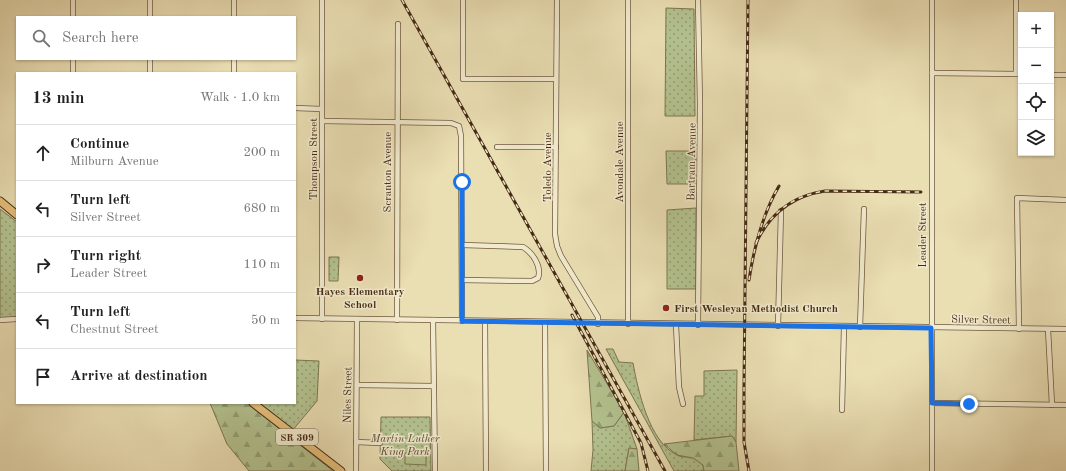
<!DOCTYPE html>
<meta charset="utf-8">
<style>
body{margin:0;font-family:"Old Standard TT",serif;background:#f2f2f2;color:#222}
.controls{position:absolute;right:12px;top:12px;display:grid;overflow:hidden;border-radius:0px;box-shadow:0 1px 3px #0004}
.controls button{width:36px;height:36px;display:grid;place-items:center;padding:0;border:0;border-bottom:1px solid #e0e0e0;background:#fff;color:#222;font:20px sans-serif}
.stop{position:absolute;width:12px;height:12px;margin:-9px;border:3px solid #1a73e8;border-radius:50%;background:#fff}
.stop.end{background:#1a73e8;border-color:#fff;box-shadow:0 1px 4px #0008}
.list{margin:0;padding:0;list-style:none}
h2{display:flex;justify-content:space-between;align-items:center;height:52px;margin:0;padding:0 16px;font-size:17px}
h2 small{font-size:13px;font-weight:400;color:#767676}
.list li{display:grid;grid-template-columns:26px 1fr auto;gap:12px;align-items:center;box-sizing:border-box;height:56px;padding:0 16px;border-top:1px solid #e0e0e0}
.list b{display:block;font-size:15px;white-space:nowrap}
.list p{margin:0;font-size:13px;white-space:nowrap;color:#767676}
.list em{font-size:13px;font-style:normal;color:#767676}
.icon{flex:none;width:22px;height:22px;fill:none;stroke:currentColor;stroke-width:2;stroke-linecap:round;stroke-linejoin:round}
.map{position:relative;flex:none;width:1066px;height:471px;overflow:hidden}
.search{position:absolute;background:#fff;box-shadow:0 1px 3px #0004;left:16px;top:16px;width:280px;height:44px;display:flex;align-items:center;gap:10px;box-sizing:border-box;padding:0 14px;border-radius:0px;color:#767676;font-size:15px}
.panel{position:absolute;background:#fff;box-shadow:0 1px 3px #0004;left:16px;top:72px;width:280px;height:332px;border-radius:0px}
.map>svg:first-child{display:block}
</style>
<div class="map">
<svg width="1066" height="471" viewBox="0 0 1066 471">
<defs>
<pattern id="grass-dots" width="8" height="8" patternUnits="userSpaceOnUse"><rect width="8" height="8" fill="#b3c28f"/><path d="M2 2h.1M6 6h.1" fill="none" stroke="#939e74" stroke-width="1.8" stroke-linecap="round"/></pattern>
<pattern id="forest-firs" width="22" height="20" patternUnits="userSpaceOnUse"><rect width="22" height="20" fill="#b3c28f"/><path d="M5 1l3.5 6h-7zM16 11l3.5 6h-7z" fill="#939e74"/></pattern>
</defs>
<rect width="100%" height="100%" fill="#eadeb3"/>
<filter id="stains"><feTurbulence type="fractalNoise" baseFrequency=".005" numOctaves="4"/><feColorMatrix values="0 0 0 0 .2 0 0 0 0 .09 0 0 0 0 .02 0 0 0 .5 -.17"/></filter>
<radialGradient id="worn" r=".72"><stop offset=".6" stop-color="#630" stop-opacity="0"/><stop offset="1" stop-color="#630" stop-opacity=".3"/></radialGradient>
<g fill="url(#grass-dots)" stroke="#7c7651">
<path d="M 666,8 L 694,9 L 695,116 L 665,116 Z"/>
<path d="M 666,151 L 696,151 L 695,184 L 667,184 Z"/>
<path d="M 696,208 L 696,289 L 667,289 L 667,210 Z"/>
<path d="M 0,209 L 17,222 L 17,318 L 0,318 Z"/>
<path d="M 329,257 L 339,257 L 338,281 L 329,281 Z"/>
<path d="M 606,349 L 613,349 L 619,362 L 633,363 C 638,390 649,442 677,455 C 682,458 688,456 693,458 C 696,459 700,463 703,465 L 704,471 L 674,471 Z"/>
<path d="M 295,360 L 319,361 L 317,401 L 292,431 L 257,403 L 295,403 Z"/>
<path d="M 737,370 L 736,442 L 732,436 L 694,440 L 695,396 L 704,396 L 704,371 Z"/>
<path d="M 624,412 L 637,449 L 629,448 L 625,471 L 591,471 L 593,450 L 592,421 L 600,428 L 614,426 Z"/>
<path d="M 381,417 L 430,417 L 431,471 L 392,471 L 380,459 Z"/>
</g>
<g fill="url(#forest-firs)" stroke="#7c7651">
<path d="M 587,350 L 624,412 L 614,426 L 600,428 L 592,421 Z"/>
<path d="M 210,403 L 247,403 L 333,471 L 249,471 L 227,444 Z"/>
<path d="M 732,436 L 736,442 L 739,471 L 704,471 L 703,465 L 693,458 L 677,455 L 664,444 Z"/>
<path d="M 629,448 L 637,449 L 639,471 L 625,471 Z"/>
</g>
<path fill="#b3c28f" stroke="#7c7651" d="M 405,453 L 426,454 L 426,465 L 405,464 Z"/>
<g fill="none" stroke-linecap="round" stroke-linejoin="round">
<g stroke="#6f573b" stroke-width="6">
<g id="street">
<path d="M 322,0 L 322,319"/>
<path d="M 463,0 L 463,79 L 556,79"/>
<path d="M 557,0 L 555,234 L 557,246 L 561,256 L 598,317 L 598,324"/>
<path d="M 628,0 L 628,324"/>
<path d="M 1016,0 L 1016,74"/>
<path d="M 73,17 L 73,0"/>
<path d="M 150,17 L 150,0"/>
<path d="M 234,17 L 234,0"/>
<path d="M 73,59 L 73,73"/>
<path d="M 150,73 L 150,59"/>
<path d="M 234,73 L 234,59"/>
<path d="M 932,73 L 1021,74"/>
<path d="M 1051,75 L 1066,75"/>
<path d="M 295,108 L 322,109"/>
<path d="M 322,121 L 451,123 L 459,126 L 461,136 L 462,321"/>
<path d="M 497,147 L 556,147"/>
<path d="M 462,280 L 532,281 L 538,278 C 542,267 533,253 523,247 L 463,245"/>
<path d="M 295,318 L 1066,329"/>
<path d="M 0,320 L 17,319"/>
<path d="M 397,320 L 398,24"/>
<path d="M 433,320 L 435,471"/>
<path d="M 485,321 L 486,471"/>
<path d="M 545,323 L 546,471"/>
<path d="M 676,325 L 679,387 L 683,404"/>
<path d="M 698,325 L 700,104 L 698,0"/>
<path d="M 778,326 L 781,211"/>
<path d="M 860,327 L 864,209"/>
<path d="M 1019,329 L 1017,198 L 1066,200"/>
<path d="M 1048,329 L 1052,405"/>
<path d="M 357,385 L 434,386"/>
<path d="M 932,403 L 1066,405"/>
<path d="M 842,410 L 844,327"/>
<path d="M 356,442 L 380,443"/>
<path d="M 356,471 L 357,319"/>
<path d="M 932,471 L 932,0"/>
</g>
</g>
<g stroke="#462a13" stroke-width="9">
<g id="primary">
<path d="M 0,201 L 17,215"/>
<path d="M 253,403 L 341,471"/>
</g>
</g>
<use href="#street" stroke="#f1eace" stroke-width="4.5"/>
<use href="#primary" stroke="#e5bf7a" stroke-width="7"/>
<g stroke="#462a13" stroke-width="3">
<g id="rail">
<path d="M 402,0 L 665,471"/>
<path d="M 748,0 L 744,387 L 744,442 L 749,471"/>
<path d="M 756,243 C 770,213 792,196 825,191 L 921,192"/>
<path d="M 749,280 C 754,247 762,215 779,186"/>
<path d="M 572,315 L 641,443 L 648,471"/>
</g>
</g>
<use href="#rail" stroke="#f1eace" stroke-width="1.5" stroke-dasharray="4.5" stroke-linecap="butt"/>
</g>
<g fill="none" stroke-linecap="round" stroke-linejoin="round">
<path stroke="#1a73e8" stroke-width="5" d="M 462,182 L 462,321 L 931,328 L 932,403 L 969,404"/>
</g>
<g fill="#8f2418" stroke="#f1eace" stroke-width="1.5">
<circle cx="360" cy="278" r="4"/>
<circle cx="666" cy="308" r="4"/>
</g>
<g text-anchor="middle" stroke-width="3" stroke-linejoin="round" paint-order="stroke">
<rect fill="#f1eace" stroke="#79644b" stroke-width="1" x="276" y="429" width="42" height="16" rx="3"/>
<g font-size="10" font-weight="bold" fill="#462a13">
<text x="297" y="441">SR 309</text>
</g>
<g font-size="11" fill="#462a13" stroke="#f1eace">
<text transform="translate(313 159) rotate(-90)" y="4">Thompson Street</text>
<text transform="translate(619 162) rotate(-90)" y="4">Avondale Avenue</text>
<text transform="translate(691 162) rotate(-89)" y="4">Bartram Avenue</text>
<text transform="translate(547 167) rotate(-90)" y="4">Toledo Avenue</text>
<text transform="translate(387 172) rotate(-90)" y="4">Scranton Avenue</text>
<text transform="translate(922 235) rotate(-90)" y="4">Leader Street</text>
<text transform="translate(981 319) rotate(1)" y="4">Silver Street</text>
<text transform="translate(347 395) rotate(-89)" y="4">Niles Street</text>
</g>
<g font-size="11" font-weight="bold" fill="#462a13" stroke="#f1eace">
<text x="360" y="295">Hayes Elementary<tspan x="360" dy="13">School</tspan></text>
<text x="674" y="312" text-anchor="start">First Wesleyan Methodist Church</text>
</g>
<g font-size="11" font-style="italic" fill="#5c482c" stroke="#f1eace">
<text x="405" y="442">Martin Luther<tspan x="405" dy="13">King Park</tspan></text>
</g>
</g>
<rect width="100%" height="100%" filter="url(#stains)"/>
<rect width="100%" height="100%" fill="url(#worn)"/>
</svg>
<div class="controls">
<button>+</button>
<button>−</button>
<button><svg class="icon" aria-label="locate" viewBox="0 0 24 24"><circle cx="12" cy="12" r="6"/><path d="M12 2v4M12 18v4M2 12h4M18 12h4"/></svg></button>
<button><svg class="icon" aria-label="layers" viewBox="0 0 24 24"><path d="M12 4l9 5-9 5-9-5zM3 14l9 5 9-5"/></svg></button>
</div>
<div class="stop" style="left:462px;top:182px"></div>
<div class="stop end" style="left:969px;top:404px"></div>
<div class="search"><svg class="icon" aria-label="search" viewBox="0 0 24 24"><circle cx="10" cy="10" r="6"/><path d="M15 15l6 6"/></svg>Search here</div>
<section class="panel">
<h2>13 min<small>Walk · 1.0 km</small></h2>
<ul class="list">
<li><svg class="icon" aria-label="ahead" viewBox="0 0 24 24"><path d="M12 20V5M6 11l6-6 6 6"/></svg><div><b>Continue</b><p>Milburn Avenue</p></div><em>200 m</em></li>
<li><svg class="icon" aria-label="left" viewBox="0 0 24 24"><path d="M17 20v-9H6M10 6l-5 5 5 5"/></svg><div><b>Turn left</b><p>Silver Street</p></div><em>680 m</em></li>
<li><svg class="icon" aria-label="right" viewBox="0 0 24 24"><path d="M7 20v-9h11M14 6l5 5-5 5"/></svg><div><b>Turn right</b><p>Leader Street</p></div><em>110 m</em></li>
<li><svg class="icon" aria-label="left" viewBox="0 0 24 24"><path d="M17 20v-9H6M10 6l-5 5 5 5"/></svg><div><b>Turn left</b><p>Chestnut Street</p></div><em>50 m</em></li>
<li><svg class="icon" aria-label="arrive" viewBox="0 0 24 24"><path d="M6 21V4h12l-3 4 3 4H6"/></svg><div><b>Arrive at destination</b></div></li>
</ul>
</section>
</div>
